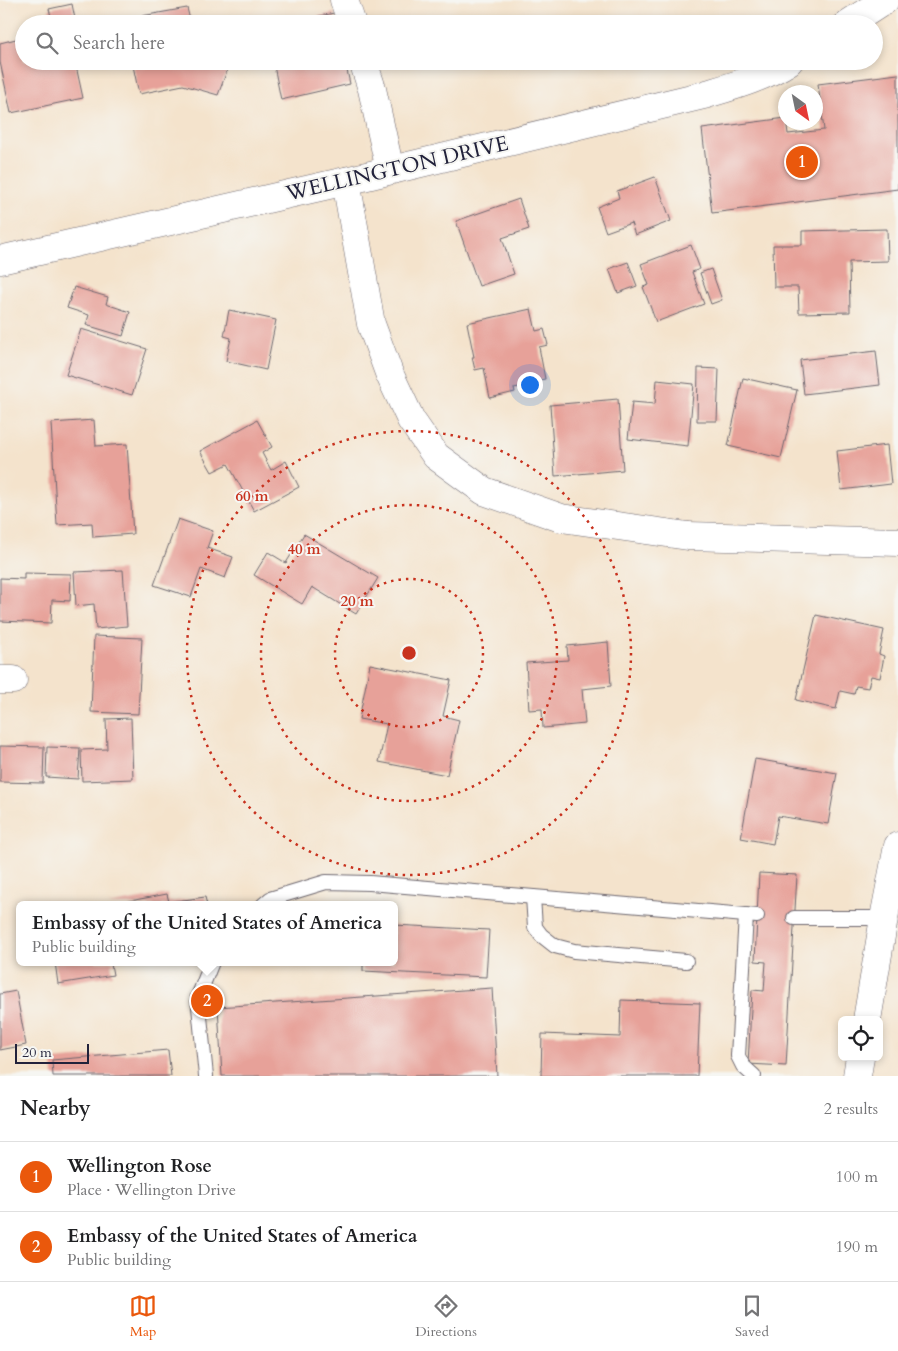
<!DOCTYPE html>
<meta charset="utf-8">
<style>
body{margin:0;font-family:Cardo,serif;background:#f2f2f2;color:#202124}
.controls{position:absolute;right:15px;bottom:15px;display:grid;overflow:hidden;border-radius:8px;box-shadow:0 2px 8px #0003}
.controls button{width:45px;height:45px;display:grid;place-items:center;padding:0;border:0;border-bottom:1px solid #e0e0e0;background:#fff;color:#202124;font:25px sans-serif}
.compass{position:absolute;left:778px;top:85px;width:45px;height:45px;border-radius:50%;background:#fff;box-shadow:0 2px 8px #0003;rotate:147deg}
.scale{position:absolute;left:15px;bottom:12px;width:74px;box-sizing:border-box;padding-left:5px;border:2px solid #22223b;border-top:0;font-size:14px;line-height:18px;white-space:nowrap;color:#22223b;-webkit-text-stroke:4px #f6f6f2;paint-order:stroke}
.you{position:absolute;left:529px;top:384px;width:18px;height:18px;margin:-12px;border:4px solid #fff;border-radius:50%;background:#1a73e8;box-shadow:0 0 0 8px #1a73e833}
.badge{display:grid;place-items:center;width:32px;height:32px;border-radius:50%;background:#ea580c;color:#fff;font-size:16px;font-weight:700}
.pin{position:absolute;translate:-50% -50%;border:2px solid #fff;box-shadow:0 1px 5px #0006}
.popup{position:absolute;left:16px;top:901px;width:382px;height:65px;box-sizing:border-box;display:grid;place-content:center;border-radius:8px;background:#fff;filter:drop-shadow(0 1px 4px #0005);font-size:16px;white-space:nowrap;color:#757577}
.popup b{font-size:19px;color:#202124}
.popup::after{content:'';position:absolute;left:50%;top:100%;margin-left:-10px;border:10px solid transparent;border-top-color:#fff}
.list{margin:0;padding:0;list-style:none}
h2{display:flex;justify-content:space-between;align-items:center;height:65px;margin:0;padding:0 20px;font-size:21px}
h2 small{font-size:16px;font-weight:400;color:#757577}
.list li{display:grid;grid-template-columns:32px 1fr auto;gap:15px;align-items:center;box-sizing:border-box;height:70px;padding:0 20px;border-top:1px solid #e0e0e0}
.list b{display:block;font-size:19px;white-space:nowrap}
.list p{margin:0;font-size:16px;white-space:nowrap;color:#757577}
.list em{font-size:16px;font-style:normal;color:#757577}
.icon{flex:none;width:28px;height:28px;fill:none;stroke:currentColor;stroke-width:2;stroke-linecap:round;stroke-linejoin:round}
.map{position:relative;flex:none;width:898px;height:1076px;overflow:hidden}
.search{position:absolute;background:#fff;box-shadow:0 2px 8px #0003;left:15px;right:15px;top:15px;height:55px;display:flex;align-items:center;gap:12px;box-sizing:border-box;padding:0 18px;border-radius:28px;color:#757577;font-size:19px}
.sheet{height:205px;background:#fff}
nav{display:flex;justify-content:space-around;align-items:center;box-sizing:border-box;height:70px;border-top:1px solid #e0e0e0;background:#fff;font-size:14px;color:#757577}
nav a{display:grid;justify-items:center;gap:2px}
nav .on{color:#ea580c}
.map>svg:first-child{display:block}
</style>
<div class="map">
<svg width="898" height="1076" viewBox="0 0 898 1076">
<rect width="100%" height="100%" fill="#f6f6f2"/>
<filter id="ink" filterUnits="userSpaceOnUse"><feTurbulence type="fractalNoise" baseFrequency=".02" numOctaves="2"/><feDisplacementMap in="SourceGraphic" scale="10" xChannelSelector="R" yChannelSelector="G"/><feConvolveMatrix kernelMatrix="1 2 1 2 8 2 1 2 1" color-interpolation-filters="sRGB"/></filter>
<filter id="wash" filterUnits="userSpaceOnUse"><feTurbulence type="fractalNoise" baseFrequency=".0096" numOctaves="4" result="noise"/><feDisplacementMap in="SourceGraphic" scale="20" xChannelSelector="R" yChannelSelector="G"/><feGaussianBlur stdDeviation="1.12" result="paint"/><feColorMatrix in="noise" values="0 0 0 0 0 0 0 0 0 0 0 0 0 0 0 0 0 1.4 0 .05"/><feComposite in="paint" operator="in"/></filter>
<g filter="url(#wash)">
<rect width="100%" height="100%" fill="#f4e3cc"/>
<g id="blocks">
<g fill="#e7a199">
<path d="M 72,4 L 76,24 L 39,24 L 52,20 L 49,9 Z"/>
<path d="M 187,8 L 191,24 L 138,24 L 136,17 Z"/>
<path d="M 334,13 L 337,24 L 302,24 L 301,20 Z"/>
<path d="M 24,37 L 24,61 L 84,61 L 84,64 L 76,66 L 83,98 L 11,113 L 0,62 L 0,43 Z"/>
<path d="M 132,61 L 207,61 L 228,68 L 218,95 L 183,85 L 139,94 Z"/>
<path d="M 273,61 L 294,61 L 296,67 L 311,64 L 310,61 L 345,61 L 350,84 L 281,100 Z"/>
<path d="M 898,74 L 898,189 L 712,213 L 702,129 L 786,118 L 788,134 L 824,130 L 818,84 Z"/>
<path d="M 655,177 L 671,221 L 635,235 L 631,223 L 606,232 L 597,207 L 619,198 L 617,191 Z"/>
<path d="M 519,199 L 529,229 L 502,238 L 514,274 L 479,286 L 456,221 Z"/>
<path d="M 887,229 L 888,261 L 849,262 L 850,312 L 799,313 L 798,287 L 774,287 L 773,245 L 802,245 L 802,231 Z"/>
<path d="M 691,245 L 700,269 L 692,272 L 704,304 L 656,322 L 643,287 L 649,285 L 641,264 Z"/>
<path d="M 628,262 L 637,286 L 618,293 L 609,269 Z"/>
<path d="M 711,269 L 722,300 L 711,304 L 700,273 Z"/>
<path d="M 74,287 L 108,297 L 106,304 L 130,312 L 123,336 L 86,325 L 89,315 L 67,308 Z"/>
<path d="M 531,309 L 536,331 L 544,329 L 548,345 L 539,347 L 545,379 L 527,382 L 528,385 L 514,388 L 515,392 L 490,398 L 484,368 L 475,370 L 472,357 L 474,357 L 467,323 Z"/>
<path d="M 229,310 L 276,320 L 266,370 L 226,361 L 231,338 L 224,336 Z"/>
<path d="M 81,329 L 147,349 L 132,395 L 66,375 Z"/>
<path d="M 876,351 L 880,385 L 804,394 L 800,360 Z"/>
<path d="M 698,368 L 719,369 L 717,421 L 697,421 Z"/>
<path d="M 743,378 L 797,390 L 781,458 L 728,446 Z"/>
<path d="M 657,380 L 694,384 L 688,446 L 628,439 L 632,402 L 655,404 Z"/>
<path d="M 618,399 L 623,470 L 555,476 L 550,405 Z"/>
<path d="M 94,420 L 96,446 L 127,444 L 133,534 L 93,537 L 92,523 L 57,525 L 51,423 Z"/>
<path d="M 257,420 L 272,447 L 262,453 L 271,470 L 286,461 L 299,487 L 254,511 L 228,464 L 212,472 L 200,451 Z"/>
<path d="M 887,445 L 891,484 L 841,490 L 837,451 Z"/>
<path d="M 178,519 L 213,531 L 207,548 L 233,557 L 225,578 L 201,569 L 191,597 L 154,585 Z"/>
<path d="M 304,534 L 378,578 L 356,614 L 312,587 L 302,604 L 254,575 L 268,552 L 286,563 Z"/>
<path d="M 123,570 L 127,626 L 96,629 L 94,604 L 76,606 L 74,572 Z"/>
<path d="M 24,573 L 71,574 L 70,601 L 52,600 L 51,623 L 0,621 L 0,578 L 24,579 Z"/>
<path d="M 816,615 L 884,630 L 879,654 L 884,656 L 880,678 L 871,676 L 868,688 L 856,686 L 854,694 L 840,691 L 836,709 L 796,700 Z"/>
<path d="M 94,636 L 142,638 L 138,714 L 91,712 Z"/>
<path d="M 608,642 L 611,686 L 582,689 L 585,724 L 543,728 L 542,709 L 529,710 L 526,663 L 568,660 L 567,646 Z"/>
<path d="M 370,664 L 451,680 L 443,716 L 459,720 L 447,775 L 379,762 L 387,724 L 359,719 Z"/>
<path d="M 131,718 L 133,779 L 82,781 L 81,750 L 107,749 L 106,719 Z"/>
<path d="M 0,746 L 44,747 L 43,783 L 0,782 Z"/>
<path d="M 47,747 L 80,748 L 78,779 L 46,777 Z"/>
<path d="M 755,759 L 837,773 L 828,824 L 778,816 L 773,844 L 741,838 Z"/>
<path d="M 759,873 L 797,875 L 786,1066 L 748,1064 L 752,990 L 764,991 L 766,962 L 755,961 Z"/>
<path d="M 167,894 L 169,902 L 205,897 L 207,905 L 108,905 Z"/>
<path d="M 394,925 L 489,930 L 486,977 L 363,971 L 363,962 L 394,962 Z"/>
<path d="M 55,962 L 116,962 L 117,963 L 111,964 L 113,975 L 58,984 Z"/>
<path d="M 492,988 L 497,1076 L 222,1076 L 218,1007 Z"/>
<path d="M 16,991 L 26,1045 L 0,1050 L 0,994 Z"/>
<path d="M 621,1000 L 700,1003 L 697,1076 L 541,1076 L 542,1034 L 620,1037 Z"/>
<path d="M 168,1050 L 171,1076 L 53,1076 L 52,1060 Z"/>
</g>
</g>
</g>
<g filter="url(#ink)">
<use href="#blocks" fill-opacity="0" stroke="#6c666e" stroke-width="1"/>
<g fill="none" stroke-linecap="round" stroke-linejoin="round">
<g stroke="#6c666e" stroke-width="16">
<g id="lane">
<path d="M 533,897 L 535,927 L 541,935 L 555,946 L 574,951 L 686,961"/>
<path d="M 263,905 L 270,899 L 326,882 L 370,883 L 757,916"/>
<path d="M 746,915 L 738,1056 L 743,1066 L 754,1076"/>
<path d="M 794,918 L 884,918"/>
<path d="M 206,1076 L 198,997 L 212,962"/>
</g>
</g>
<g stroke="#6c666e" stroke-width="29">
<g id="street">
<path d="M 344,0 L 352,24"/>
<path d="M 848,24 L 885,0"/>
<path d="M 363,61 L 372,89 L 390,170"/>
<path d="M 346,181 L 371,324 L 389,373 L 411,420 L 436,456 L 484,491 L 561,518 L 688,536 L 898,542"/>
<path d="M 0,260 L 346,181 L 704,95 C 733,86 763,78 789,61"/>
<path d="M 0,680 L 13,680"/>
<path d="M 867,1020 L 884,918 L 898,846"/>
<path d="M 857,1076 L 860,1057"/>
</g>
</g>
<use href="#lane" stroke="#fff" stroke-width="14"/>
<use href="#street" stroke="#fff" stroke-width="28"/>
</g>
</g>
<g fill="none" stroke="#c8321e" stroke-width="2.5" stroke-dasharray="2.5 5">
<circle cx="409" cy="653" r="74"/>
<circle cx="409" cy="653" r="148"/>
<circle cx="409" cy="653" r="222"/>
</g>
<g text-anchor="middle" stroke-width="4" stroke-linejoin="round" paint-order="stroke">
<g font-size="21" fill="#22223b" stroke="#f6f6f2">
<text transform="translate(397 168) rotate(-13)" y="7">WELLINGTON DRIVE</text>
</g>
</g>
<circle cx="409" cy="653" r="8" fill="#c8321e" stroke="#f6f6f2" stroke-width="2.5"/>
<g font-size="15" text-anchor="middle" font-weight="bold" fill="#c8321e" stroke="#f6f6f2" stroke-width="4" stroke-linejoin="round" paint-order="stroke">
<text x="252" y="501">60 m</text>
<text x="304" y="554">40 m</text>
<text x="357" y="606">20 m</text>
</g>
</svg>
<div class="controls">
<button><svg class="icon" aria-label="locate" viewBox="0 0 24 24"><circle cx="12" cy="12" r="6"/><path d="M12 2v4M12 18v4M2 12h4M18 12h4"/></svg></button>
</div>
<svg class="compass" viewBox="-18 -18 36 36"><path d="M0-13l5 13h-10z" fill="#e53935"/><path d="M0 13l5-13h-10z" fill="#757577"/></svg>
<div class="scale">20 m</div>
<div class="you"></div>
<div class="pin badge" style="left:802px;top:162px">1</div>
<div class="pin badge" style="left:207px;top:1001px">2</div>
<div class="popup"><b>Embassy of the United States of America</b>Public building</div>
<div class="search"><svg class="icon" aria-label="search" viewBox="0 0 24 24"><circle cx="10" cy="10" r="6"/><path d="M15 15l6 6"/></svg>Search here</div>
</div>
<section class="sheet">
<h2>Nearby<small>2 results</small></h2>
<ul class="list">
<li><span class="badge">1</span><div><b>Wellington Rose</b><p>Place · Wellington Drive</p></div><em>100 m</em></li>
<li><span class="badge">2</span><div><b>Embassy of the United States of America</b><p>Public building</p></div><em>190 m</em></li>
</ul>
</section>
<nav>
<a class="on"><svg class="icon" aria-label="map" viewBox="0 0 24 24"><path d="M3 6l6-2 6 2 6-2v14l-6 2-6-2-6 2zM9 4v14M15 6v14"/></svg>Map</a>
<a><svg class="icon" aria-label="directions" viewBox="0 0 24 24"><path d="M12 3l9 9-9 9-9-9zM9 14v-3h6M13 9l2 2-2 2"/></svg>Directions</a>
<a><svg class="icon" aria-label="saved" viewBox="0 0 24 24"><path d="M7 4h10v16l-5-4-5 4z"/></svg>Saved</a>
</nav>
